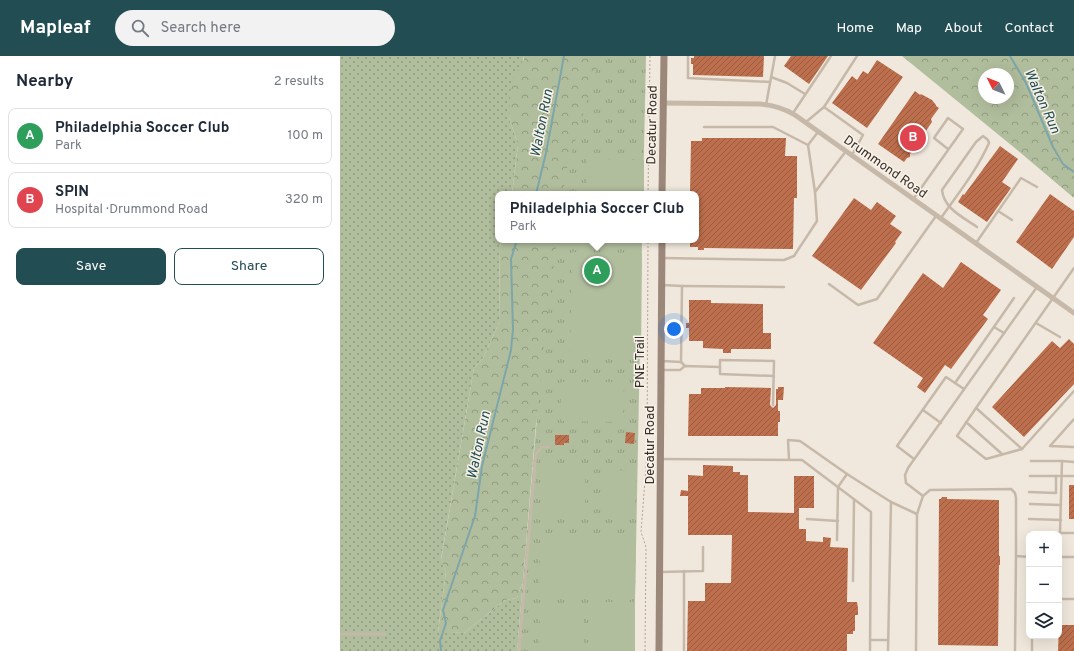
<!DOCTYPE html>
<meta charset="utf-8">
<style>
body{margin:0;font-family:Overpass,sans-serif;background:#f2f2f3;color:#1f2937}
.controls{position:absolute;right:12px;bottom:12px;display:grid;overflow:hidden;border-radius:8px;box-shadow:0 4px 16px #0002}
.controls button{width:36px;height:36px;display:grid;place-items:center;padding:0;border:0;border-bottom:1px solid #e0e1e3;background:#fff;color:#1f2937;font:20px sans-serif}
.compass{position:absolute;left:638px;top:12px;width:36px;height:36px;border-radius:50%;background:#fff;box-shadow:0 4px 16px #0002;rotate:312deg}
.you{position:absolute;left:334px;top:273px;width:14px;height:14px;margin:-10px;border:3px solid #fff;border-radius:50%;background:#1a73e8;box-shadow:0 0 0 6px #1a73e833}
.badge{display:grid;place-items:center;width:26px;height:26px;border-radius:50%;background:#214d53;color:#fff;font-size:13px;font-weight:700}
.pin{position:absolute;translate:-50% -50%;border:2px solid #fff;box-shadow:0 1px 4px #0006}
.popup{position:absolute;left:155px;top:135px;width:204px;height:52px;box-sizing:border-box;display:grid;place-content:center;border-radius:8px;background:#fff;filter:drop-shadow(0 1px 3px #0005);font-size:13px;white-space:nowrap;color:#747a83}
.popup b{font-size:15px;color:#1f2937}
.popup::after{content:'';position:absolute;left:50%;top:100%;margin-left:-8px;border:8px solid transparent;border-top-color:#fff}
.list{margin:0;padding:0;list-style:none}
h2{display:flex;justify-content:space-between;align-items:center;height:52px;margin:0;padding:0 16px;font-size:17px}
h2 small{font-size:13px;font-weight:400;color:#747a83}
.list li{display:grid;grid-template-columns:26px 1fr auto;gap:12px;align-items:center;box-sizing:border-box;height:56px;margin:0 8px 8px;padding:0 8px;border:1px solid #e0e1e3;border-radius:8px}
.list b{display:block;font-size:15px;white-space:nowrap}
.list p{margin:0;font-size:13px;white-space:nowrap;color:#747a83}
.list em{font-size:13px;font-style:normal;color:#747a83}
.actions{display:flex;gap:8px;padding:12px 16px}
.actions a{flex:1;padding:9px 0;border:1px solid #214d53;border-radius:8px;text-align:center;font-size:14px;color:#214d53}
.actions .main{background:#214d53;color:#fff}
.icon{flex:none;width:22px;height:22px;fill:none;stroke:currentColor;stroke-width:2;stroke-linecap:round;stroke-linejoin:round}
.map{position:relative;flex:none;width:734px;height:595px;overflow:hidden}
header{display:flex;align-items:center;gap:24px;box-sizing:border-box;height:56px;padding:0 20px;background:#214d53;color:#fff}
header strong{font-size:19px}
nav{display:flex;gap:22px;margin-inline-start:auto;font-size:14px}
.search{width:280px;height:36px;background:#f2f2f3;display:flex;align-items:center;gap:10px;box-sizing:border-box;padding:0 14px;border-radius:22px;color:#747a83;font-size:15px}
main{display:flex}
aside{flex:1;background:#fff}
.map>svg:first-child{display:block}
</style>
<header>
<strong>Mapleaf</strong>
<div class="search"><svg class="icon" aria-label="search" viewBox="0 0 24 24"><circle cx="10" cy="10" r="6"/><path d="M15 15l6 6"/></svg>Search here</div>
<nav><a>Home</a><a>Map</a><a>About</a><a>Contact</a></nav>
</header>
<main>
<aside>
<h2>Nearby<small>2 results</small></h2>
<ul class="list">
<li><span class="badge" style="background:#2e9e5b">A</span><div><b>Philadelphia Soccer Club</b><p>Park</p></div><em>100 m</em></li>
<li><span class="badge" style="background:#e0444e">B</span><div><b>SPIN</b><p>Hospital · Drummond Road</p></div><em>320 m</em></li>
</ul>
<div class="actions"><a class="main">Save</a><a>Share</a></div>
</aside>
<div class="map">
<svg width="734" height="595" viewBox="0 0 734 595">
<defs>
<pattern id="grass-dots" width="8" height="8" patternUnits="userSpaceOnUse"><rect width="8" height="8" fill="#b1be9d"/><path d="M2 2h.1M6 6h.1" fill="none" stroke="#919b80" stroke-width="1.8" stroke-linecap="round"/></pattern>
<pattern id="forest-crowns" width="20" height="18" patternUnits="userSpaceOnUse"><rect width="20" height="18" fill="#b1be9d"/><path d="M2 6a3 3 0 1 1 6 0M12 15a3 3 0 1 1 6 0" fill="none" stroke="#919b80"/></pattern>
<pattern id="park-tufts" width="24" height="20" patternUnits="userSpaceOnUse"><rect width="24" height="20" fill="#b1be9d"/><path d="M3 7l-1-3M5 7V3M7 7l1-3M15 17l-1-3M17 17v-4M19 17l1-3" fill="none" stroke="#919b80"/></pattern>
<pattern id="building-hatch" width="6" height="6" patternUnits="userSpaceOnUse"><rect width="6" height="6" fill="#bd6f4d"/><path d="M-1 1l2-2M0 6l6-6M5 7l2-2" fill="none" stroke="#9a5c40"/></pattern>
</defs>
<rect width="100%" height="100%" fill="#f0e8dc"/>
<path fill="url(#grass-dots)" d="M 0,0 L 184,0 L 169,62 L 178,88 L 172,138 L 158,138 L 158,184 L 162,184 L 160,191 L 159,267 L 143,302 L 134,312 L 101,503 L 106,516 L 98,575 L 124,577 L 165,544 L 177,542 L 183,524 L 177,595 L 0,595 Z"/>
<g fill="url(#forest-crowns)" fill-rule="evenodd">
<path d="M 184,0 L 275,0 L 234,138 L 172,138 L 178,88 L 169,62 L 171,26 L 184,3 Z"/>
<path d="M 562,0 L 734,0 L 734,142 L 676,93 ZM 644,18 L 668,18 L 668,42 L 644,42 Z"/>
<path d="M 162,184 L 226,184 L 196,368 L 183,524 L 177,542 L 165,544 L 124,577 L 98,576 L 106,516 L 101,504 L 134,312 L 143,302 L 159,267 L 160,191 Z"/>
</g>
<g fill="url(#park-tufts)">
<path d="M 260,0 L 306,0 L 303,138 L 223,138 L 226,116 Z"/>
<path d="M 217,184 L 302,184 L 294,595 L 177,595 L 201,314 Z"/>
</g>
<g fill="#b1be9d">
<path d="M 247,103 L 304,104 L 304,138 L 247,138 Z"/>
<path d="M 232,196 L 302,197 L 301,300 L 230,299 Z"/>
<path d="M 221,326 L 284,326 L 283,366 L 221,365 Z"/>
<path d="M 205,407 L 245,407 L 245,460 L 205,461 Z"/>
<path d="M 265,414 L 296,415 L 295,463 L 264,463 Z"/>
<path d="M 200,480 L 296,481 L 295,539 L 199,539 Z"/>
<rect x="252" y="546" width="43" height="49"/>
<path d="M 200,548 L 244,549 L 244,595 L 199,595 Z"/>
</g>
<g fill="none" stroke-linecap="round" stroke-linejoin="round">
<g stroke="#7da6ab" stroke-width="2">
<path d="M 670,0 L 686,27 L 713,91 L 723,108 L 734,116"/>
<path d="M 196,138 L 206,97 L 224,0"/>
<path d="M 101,595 L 100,585 L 106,567 L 103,554 L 135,460 L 142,410 L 171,294 L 173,273 L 171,203 L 177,184"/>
</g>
</g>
<g fill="url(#building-hatch)">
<path d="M 354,0 L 424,0 L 423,21 L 353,19 L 353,8 L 351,8 L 351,2 L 354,2 Z"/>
<path d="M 451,0 L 488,0 L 469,28 L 444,10 Z"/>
<path d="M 537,4 L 563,21 L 527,72 L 492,47 L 512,20 L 517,24 L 523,15 L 528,18 Z"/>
<path d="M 575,35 L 580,39 L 581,38 L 592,44 L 596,49 L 596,50 L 599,52 L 591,63 L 592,66 L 579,85 L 580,86 L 570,98 L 570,101 L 567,102 L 564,106 L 538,88 Z"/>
<path d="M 362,82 L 446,82 L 445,100 L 457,100 L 457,142 L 454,142 L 453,193 L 364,192 L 364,194 L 358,194 L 358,191 L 350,191 L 350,184 L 356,184 L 356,138 L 350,138 L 351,85 L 362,85 Z"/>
<path d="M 660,90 L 678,103 L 662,126 L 671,132 L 647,166 L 618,146 L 623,138 L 624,139 Z"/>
<path d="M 710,138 L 734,155 L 734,181 L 712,213 L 676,186 Z"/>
<path d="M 514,142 L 531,154 L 537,146 L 556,160 L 550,168 L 562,176 L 555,186 L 556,187 L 521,234 L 472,200 Z"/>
<path d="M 621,206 L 661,234 L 643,259 L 648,263 L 611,313 L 605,309 L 585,337 L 577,331 L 583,322 L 533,287 L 583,217 L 603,232 Z"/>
<path d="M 349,244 L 371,244 L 371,247 L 423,248 L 423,277 L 431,277 L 431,293 L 391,293 L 391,297 L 383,297 L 383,293 L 363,292 L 363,285 L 349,285 L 349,272 L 346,272 L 346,267 L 349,267 Z"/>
<path d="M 729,283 L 734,288 L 734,328 L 684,381 L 652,351 L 712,285 L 720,292 Z"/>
<path d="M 385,331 L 431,332 L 430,349 L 433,352 L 436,349 L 436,333 L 438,333 L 438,331 L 444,331 L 443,344 L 438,344 L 438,355 L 440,355 L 440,366 L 438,366 L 438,380 L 348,380 L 349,338 L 361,338 L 361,332 L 385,332 Z"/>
<path d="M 286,376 L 295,377 L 294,388 L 285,387 Z"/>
<path d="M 215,379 L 229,379 L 229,387 L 224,387 L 224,389 L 215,389 Z"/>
<path d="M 363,409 L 393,410 L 393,416 L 400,416 L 400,419 L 408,419 L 408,456 L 454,457 L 454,420 L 474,420 L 474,452 L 459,452 L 459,473 L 466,473 L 466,485 L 483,486 L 483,481 L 491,482 L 490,491 L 508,492 L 507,546 L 517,546 L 518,552 L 518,559 L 515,559 L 515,575 L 513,575 L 513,578 L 507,578 L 507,595 L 347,595 L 348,545 L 365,545 L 365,527 L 391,527 L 392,479 L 348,479 L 348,440 L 340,440 L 341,434 L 348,435 L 348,419 L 363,420 Z"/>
<rect x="729" y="429" width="5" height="34"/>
<path d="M 602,441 L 607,441 L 607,443 L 659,444 L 659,500 L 660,500 L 660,509 L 659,509 L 658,590 L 598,589 L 599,443 L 601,443 Z"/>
<path d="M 719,569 L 734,569 L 734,595 L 718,595 Z"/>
</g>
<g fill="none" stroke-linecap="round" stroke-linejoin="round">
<g stroke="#b3a393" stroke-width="1" stroke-dasharray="2 2" stroke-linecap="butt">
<path d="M 308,138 L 310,0"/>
<path d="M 305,595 L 306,491 L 301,476 L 307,398 L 308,184"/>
</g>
<g stroke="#c7b9a9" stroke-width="2.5">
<path d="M 348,0 L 348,22 L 430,26"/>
<path d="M 431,21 L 447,27 L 465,38"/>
<path d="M 426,49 L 435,0"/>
<path d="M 484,51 L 523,79 L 512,99"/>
<path d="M 453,57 L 491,0"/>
<path d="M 466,66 L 484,51 L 517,0"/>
<path d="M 364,71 L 433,71 L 468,89 L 478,76"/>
<path d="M 468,89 L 475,136"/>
<path d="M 574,142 L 623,73 L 608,62 L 594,82 L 608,93"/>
<path d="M 658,155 L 672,164"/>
<path d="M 601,162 C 618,138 637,114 649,87 L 648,84 L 643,80 L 636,86 L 602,134 C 604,153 623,161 637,171"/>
<path d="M 636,187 L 681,122 L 697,131"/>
<path d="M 322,202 L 444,204 L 454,200 L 477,165 L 475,136 L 506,95"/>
<path d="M 734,212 L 636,352 L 682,393 L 734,335"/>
<path d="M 489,228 L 518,249 L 537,243 L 596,160"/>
<path d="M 322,229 L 342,230 L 341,306"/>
<path d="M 342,230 L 444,231"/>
<path d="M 696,267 L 720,281"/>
<path d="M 654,271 L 664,277"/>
<path d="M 322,305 L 341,306 L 345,310"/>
<path d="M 380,311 L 380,318 L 434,320"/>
<path d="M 322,314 L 340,314 L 345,310 L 380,311 L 380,304 L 434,305 L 433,349"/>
<path d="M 615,327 L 674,242"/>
<path d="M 636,352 L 617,380 L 646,403 L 682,393"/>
<path d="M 583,354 L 601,367"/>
<path d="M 734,363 L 710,390 L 734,391"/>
<path d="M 626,366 L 662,398"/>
<path d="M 321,403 L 462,404 L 531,456 L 530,595"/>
<path d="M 449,403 L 448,384 L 460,385 L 507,418 L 551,446 L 548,595"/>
<path d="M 574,403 L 557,390 L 606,321 L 624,333"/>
<path d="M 691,405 L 722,405"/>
<path d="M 690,420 L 734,420"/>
<path d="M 689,436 L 716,437 L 716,420"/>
<path d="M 583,440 L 566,427 L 565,419 L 568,412 L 697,231"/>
<path d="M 551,446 L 577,458"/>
<path d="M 690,448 L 721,449"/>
<path d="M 467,463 L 498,465"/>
<path d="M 689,463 L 721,464"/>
<path d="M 690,477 L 734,477"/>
<path d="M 720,477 L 722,405 L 734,406"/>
<path d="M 497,484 L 498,431 L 507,418"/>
<path d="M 719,501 L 734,501"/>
<path d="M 320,516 L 363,515 L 363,491"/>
<path d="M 513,525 L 514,444"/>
<path d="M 719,563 L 719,543 L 734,543"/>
<path d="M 0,578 L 45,578"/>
<path d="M 530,584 L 548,584"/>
<path d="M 179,595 L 196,398 L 202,391 L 209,391"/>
<path d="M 344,595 L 344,515"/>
<path d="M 576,595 L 577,458 L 583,440 L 590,434 L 671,433 L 675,437 L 676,442 L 676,500"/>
<path d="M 675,595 L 676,500 L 689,501"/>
<path d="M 692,595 L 692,580"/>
</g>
<path stroke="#c7b9a9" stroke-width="5" d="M 323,47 L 420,48 C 433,49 444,52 455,59 L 734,257"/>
<g stroke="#9b887a" stroke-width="7">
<path d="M 322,138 L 324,0"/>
<path d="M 319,595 L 322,184"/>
</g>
</g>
<g text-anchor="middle" stroke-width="3" stroke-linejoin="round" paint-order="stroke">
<g font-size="13" fill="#352d28" stroke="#f8f2e8">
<text transform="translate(311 69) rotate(-89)" y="5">Decatur Road</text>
<text transform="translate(546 110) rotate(35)" y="5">Drummond Road</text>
<text transform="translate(299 306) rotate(-90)" y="5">PNE Trail</text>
<text transform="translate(309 389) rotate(-90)" y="5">Decatur Road</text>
</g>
<g font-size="14" font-style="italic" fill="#214d53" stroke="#f8f2e8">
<text transform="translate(703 45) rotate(66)" y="5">Walton Run</text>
<text transform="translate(201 67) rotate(-79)" y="5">Walton Run</text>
<text transform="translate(138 389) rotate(-78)" y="5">Walton Run</text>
</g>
</g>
</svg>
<div class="controls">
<button>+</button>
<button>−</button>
<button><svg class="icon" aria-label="layers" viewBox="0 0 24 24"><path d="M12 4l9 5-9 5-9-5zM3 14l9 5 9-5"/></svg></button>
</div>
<svg class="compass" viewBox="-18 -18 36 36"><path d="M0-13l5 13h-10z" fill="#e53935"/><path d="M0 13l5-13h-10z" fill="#747a83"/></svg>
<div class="you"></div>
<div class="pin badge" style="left:257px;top:215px;background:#2e9e5b">A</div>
<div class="popup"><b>Philadelphia Soccer Club</b>Park</div>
<div class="pin badge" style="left:573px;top:82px;background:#e0444e">B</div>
</div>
</main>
